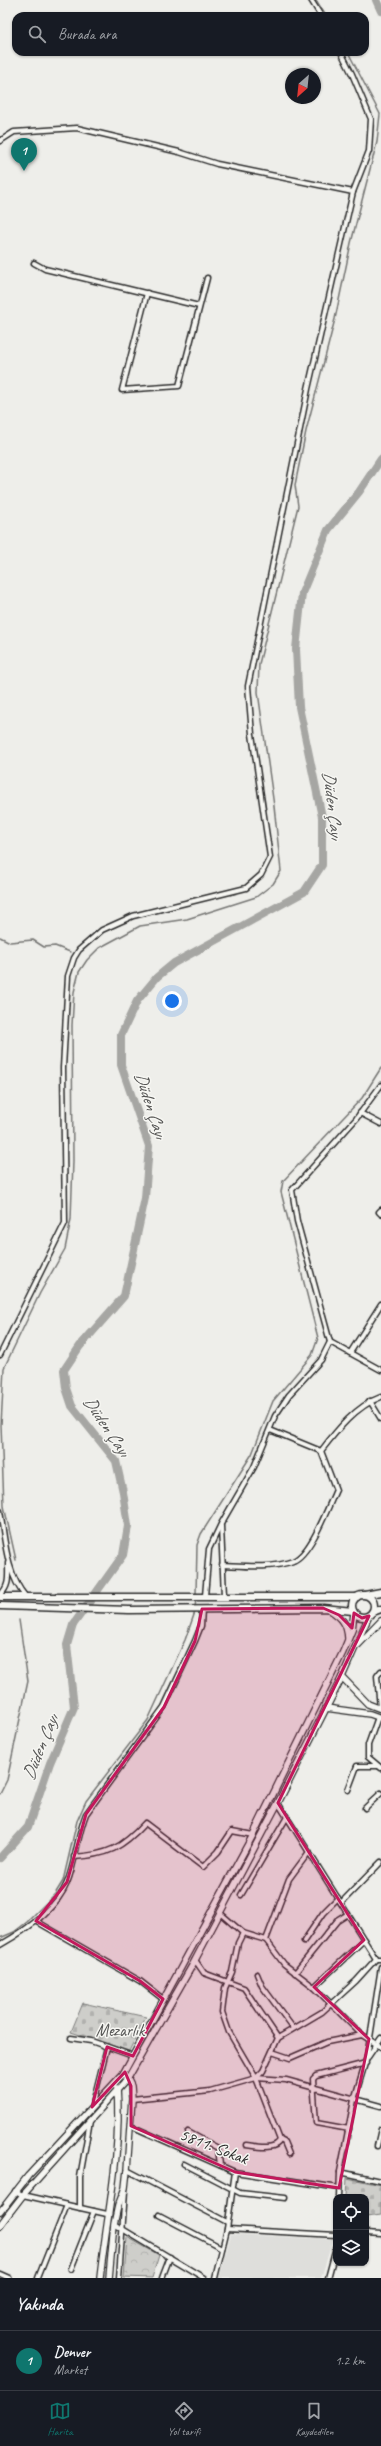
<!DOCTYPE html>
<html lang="tr">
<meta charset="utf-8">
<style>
body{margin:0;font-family:Caveat,sans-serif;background:#20242c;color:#f1f3f6}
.controls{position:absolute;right:12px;bottom:12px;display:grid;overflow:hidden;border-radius:8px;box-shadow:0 1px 3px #0004}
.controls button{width:36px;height:36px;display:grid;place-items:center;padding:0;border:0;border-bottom:1px solid #363941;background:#171b24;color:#f1f3f6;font:20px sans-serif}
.compass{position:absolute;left:285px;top:68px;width:36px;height:36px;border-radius:50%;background:#171b24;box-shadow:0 1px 3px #0004;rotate:207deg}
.you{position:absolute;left:172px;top:1001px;width:14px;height:14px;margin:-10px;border:3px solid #fff;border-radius:50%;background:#1a73e8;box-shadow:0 0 0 6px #1a73e833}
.badge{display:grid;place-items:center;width:26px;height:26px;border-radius:50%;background:#0f766e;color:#fff;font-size:13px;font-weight:700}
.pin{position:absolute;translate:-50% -33px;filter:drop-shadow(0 1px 2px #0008)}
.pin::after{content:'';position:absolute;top:21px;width:14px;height:12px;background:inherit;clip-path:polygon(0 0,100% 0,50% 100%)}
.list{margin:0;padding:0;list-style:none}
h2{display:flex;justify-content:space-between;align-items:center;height:52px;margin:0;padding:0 16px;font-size:17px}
h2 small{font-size:13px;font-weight:400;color:#9ea1a6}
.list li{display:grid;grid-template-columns:26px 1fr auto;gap:12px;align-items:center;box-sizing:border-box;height:60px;padding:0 16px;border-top:1px solid #363941}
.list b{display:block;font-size:15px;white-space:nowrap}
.list p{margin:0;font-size:13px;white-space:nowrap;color:#9ea1a6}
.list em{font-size:13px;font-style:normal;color:#9ea1a6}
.icon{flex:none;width:22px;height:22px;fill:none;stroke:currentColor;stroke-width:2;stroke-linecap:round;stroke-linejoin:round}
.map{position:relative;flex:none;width:381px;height:2278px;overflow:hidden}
.search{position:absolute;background:#171b24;box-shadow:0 1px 3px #0004;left:12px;right:12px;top:12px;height:44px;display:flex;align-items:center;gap:10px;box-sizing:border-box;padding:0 14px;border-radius:12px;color:#9ea1a6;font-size:15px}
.sheet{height:112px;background:#171b24}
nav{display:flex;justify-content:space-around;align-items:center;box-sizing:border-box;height:56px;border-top:1px solid #363941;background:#171b24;font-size:11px;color:#9ea1a6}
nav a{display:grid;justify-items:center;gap:2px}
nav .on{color:#0f766e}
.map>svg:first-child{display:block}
</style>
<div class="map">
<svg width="381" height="2278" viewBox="0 0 381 2278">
<defs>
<pattern id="forest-crowns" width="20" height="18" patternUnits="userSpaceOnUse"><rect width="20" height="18" fill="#cececa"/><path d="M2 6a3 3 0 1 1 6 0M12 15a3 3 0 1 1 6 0" fill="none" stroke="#b1b1ae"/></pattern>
<pattern id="cemetery-stones" width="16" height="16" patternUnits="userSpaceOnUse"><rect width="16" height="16" fill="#cececa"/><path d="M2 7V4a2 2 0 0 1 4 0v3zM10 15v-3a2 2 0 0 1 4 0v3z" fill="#b1b1ae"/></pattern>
</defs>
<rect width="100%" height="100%" fill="#eeeeea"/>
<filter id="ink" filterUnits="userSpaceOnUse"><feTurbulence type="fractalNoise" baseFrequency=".025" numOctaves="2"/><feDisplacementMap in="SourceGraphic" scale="8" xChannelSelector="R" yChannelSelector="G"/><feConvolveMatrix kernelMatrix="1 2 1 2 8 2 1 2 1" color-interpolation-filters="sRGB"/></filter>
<g filter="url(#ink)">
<path fill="#dededb" d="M 231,2234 L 333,2239 L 321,2278 L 219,2278 Z"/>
<path fill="url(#forest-crowns)" stroke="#7c7c7a" d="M 127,2237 L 159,2255 L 152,2278 L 124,2277 Z"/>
<g fill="url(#cemetery-stones)" stroke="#7c7c7a">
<path d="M 83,2003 L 146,2017 L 129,2051 L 71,2032 Z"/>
<path d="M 347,2178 L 381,2185 L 381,2215 L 366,2217 L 366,2197 L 346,2197 Z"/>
</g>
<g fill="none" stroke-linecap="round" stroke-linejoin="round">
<g stroke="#757573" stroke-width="1.5">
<path d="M 316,0 L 326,16"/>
<path d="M 0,937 L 10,942 L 33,940 L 44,947 L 55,946 L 70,952"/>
<path d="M 16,1560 L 4,1506 L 1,1425 L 4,1368 L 40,1293 L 65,1249 L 71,1219 L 73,1161 L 72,1025 L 74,992 L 79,972 L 87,960 L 99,948 L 140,926 L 187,919 L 256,897 L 273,884 L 281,871 L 274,806 L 258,692 L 259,664 L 298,506 L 295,485 L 306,431 L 335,319 L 351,243 L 377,142 L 380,114 L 348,52"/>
<path d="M 196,1594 L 197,1545 L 201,1534 L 252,1454 L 273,1401 L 312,1355 L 318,1338 L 281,1192 L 283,1181 L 362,1098 L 381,1068"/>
<path d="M 195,1608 L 196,1598"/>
<path d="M 0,1794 L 7,1780 L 28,1681 L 19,1620"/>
<path d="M 0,1938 L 14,1932 L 27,1922 L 55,1894 L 63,1881 L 77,1821 L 86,1801 L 148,1720 L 185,1640 L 195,1612"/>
</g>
<g stroke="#a6a6a3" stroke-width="8">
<path d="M 376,0 L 381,11"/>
<path d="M 0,1858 L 28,1827 L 50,1763 L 74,1707 L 67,1645 L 73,1625 L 123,1555 L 128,1526 L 123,1492 L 116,1461 L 72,1406 L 66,1388 L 64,1370 L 80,1346 L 124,1296 L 145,1198 L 149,1146 L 121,1065 L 121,1035 L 137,1001 L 157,977 L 174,963 L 304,892 L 322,865 L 322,817 L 299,707 L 296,649 L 302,593 L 328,530 L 359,492 L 381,459"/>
</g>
<g stroke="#2b2b2b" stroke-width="7">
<g id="street">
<path d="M 311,0 L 321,16"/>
<path d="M 0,141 L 14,132 L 77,128 L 179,152 L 217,164 L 353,192"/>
<path d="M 34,263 L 45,269 L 199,306"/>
<path d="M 147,293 L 122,390 L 179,386 L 207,278"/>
<path d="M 360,1113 L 381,1124"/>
<path d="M 381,1210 L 379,1212 L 381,1214"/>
<path d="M 330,1342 L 381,1370"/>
<path d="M 350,1353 L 381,1304"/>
<path d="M 0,1355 L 65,1223 L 63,1068 L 68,976 L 74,958 L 79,950 L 102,930 L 133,916 L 246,888 L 261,875 L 270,857 L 252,734 L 248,686 L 308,389 L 353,192 L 369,151 L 371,119 L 352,74 L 341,52"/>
<path d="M 370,1401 L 381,1419"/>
<path d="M 270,1430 L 321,1451 C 337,1430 356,1406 381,1397"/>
<path d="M 0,1511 C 5,1539 6,1574 26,1597"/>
<path d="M 221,1526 L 224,1596"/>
<path d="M 222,1565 C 245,1566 271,1569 293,1561 C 311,1554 328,1507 336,1490 L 321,1451"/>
<path d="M 0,1595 C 10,1586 8,1576 8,1563"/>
<path d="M 205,1596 L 209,1549 L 221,1524 L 254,1467 L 275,1416 L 289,1395 L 321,1360 L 330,1342 L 297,1221 L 292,1190 L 356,1119 L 381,1085"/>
<path d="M 380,1708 L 377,1676 L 381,1671"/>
<path d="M 378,1717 L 368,1745 L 368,1757 L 381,1768"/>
<path d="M 348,1790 L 357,1766 L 378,1766"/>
<path d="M 278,1803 L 376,1959 L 381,1959"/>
<path d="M 365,1808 L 381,1793"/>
<path d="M 74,1857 C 108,1855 122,1848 145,1823 L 203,1867 L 218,1852 L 232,1831 L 253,1835"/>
<path d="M 241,1895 L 287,1817"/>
<path d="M 341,1903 L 381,1862"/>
<path d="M 220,1913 L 243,1933 L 266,1940 L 284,1964 L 314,1987 L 362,2035"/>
<path d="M 36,1921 L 140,1981 L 163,1999"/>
<path d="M 243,1933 L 238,1943 L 232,1972 L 225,1988 L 222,2012 L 229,2032 L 256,2078 L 280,2140 L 284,2142 L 289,2154"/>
<path d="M 266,1940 L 289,1879 L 309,1852"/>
<path d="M 304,1941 L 323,1913 L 338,1898"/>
<path d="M 0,1945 C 25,1931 56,1910 67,1883 C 76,1861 77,1836 86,1814 L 164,1707 L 195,1641 L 201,1626 L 202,1609"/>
<path d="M 195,1960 L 204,1973 L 244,1988 L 278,2038"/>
<path d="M 295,1973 L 337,1921 L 348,1914"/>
<path d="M 257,1974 L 262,1986 L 293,2028"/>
<path d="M 314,1987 L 364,1940"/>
<path d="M 71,2038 L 91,2041 L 133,2056"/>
<path d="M 272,2052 L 290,2058 L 327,2042 L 362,2035 L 381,2047"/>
<path d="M 368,2057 L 381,2038"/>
<path d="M 256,2078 L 263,2071 L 278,2038 L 322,2012 L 356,1981 L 376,1959"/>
<path d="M 132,2099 L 210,2091 L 256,2078 L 286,2080 L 381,2106"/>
<path d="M 92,2107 L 107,2047"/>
<path d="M 131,2126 L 235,2172 L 339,2188"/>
<path d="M 349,2129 L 316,2123 L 313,2079 L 316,2076 L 366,2063"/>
<path d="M 188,2132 L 218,2148 L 220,2165"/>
<path d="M 246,2145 C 256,2146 275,2151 280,2140"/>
<path d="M 377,2146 L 381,2129"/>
<path d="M 184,2164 L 240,2193 L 285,2198"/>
<path d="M 127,2170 L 227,2222"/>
<path d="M 340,2172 L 381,2181"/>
<path d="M 15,2191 L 23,2195 L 107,2214"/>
<path d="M 339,2197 L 340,2172 L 354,2100 L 367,2057 L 381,1967"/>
<path d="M 80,2208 L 80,2177 L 90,2121"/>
<path d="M 159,2215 L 222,2248"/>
<path d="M 114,2224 L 204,2278"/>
<path d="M 227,2229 L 336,2235"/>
<path d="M 366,2233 L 381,2234"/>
<path d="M 71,2269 L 94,2211"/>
<path d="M 0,2274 L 9,2278"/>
<path d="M 38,2278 L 67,2205"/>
<path d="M 119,2278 L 125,2191"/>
<path d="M 162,2278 L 170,2257"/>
<path d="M 215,2278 L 227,2229 L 235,2172"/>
<path d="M 328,2278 L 336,2248"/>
</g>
</g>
<g stroke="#2b2b2b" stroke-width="8">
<g id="secondary">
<path d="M 330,1610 C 342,1618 347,1623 348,1638"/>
<path d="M 358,1645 L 381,1621"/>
<path d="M 342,1677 L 368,1704 L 381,1709"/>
<path d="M 326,1708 L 370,1714 L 381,1718"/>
<path d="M 0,2212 L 28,2176 L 123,2074 L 253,1835 L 343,1652 L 352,1630 L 354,1613"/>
<path d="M 0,2225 L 23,2195 L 128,2078 L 193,1964 L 278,1803 L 342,1677 L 369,1616"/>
<path d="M 100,2278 C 107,2215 122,2150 117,2088"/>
<path d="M 109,2278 L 114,2224 L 118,2206 L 125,2188 L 127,2170 L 132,2099 L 131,2086 L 126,2076"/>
</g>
</g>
<g stroke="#2b2b2b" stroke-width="9">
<g id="primary">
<circle cx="363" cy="1606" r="11"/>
<path d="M 365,1595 L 381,1592"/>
<path d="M 0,1597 L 357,1597"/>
<path d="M 0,1606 L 129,1610 L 323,1608 L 353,1611"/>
<path d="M 373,1612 L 381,1609"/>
</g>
</g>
<use href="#street" stroke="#f6f6f2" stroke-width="4"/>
<use href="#secondary" stroke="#f6f6f2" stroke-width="5.5"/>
<use href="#primary" stroke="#f6f6f2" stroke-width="6"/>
</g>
</g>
<path fill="#c2185b" fill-opacity="0.2" stroke="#c2185b" stroke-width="3" stroke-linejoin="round" d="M 323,1608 L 339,1615 L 352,1628 L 354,1613 L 362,1618 L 369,1616 L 278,1803 L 364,1940 L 314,1987 L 369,2039 L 339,2188 L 235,2172 L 131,2126 L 131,2086 L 125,2072 L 92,2107 L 107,2047 L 133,2056 L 163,1999 L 140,1981 L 36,1921 L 67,1882 L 86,1814 L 164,1707 L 195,1641 L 202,1609 Z"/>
<g text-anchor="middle" stroke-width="3" stroke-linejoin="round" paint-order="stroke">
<g font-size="17" fill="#545453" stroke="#f6f6f2">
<text x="120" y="2036">Mezarlık</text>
</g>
<g font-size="17" fill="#2b2b2b" stroke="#f6f6f2">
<text transform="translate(214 2146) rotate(21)" y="6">5811. Sokak</text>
</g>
<g font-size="18" font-style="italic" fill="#565655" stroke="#f6f6f2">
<text transform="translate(333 805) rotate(83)" y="6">Düden Çayı</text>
<text transform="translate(151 1105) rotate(72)" y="6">Düden Çayı</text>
<text transform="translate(107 1426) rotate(56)" y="6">Düden Çayı</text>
<text transform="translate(40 1747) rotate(-68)" y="6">Düden Çayı</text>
</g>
</g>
</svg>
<div class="controls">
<button><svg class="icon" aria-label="locate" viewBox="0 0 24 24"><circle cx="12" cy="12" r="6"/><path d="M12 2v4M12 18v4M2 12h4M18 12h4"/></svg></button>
<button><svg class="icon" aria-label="layers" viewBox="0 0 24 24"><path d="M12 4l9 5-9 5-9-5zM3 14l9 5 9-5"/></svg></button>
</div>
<svg class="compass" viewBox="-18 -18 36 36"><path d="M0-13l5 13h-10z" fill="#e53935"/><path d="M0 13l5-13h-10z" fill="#9ea1a6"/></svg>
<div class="you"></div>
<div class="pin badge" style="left:24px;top:171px">1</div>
<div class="search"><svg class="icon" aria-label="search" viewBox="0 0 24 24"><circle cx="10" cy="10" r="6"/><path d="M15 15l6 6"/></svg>Burada ara</div>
</div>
<section class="sheet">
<h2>Yakında<small></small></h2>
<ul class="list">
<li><span class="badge">1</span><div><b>Denver</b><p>Market</p></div><em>1.2 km</em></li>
</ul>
</section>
<nav>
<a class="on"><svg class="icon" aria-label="map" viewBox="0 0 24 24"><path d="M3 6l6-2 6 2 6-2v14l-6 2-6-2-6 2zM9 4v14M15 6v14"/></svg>Harita</a>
<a><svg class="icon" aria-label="directions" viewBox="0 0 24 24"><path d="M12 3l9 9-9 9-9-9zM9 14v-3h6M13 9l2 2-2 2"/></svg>Yol tarifi</a>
<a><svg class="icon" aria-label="saved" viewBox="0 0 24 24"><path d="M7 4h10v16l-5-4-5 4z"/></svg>Kaydedilen</a>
</nav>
